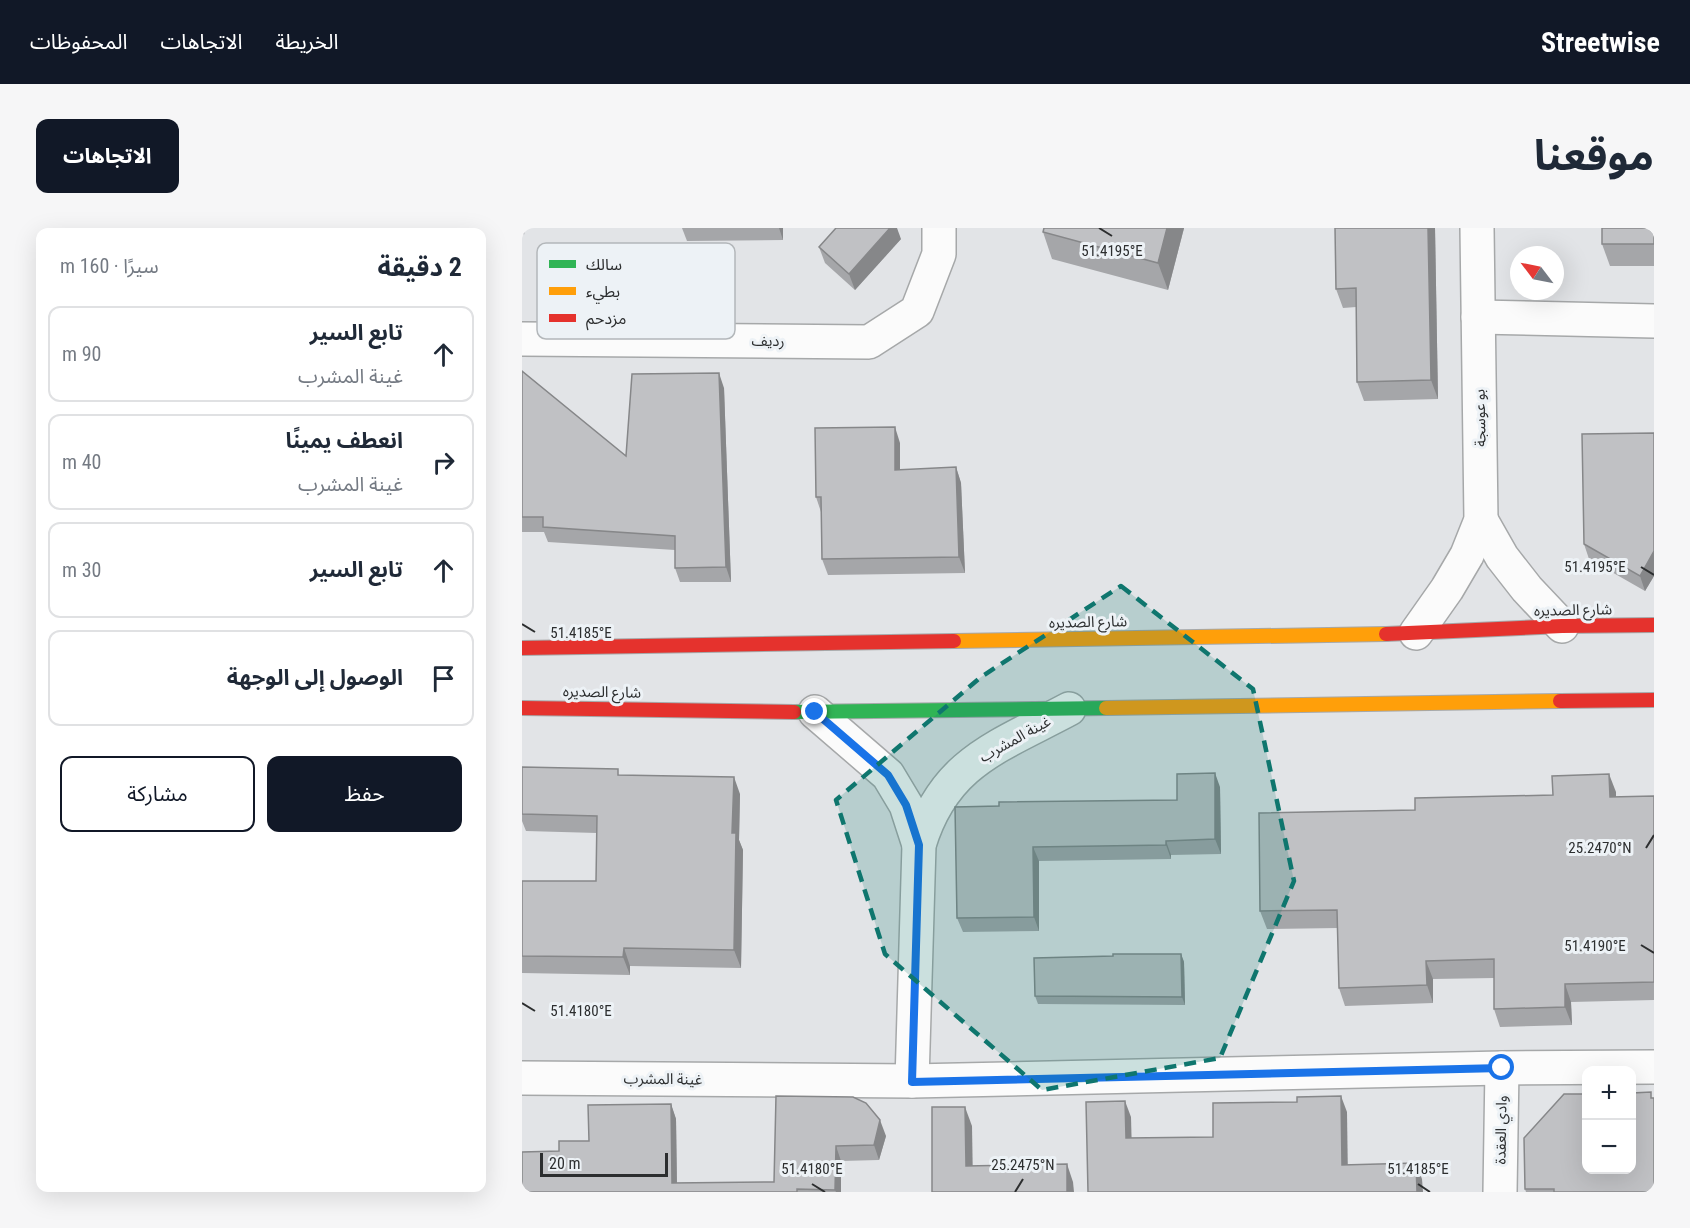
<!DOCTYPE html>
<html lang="ar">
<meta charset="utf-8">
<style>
body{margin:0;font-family:"Roboto Condensed","Noto Sans Arabic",sans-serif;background:#f6f6f7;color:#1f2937;direction:rtl}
.controls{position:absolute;right:18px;bottom:18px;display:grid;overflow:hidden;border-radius:12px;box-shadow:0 6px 24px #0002}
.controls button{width:54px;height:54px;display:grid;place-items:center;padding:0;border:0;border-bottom:2px solid #e0e1e3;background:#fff;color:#1f2937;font:30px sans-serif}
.compass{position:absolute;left:988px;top:18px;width:54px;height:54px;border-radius:50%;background:#fff;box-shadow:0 6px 24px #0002;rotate:302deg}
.scale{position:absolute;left:18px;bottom:15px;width:128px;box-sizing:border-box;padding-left:6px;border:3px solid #2c2e2f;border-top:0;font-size:16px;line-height:21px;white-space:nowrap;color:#2c2e2f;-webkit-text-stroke:4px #edf2f6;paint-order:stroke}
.stop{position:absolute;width:18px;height:18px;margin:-14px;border:4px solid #1a73e8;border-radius:50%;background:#fff}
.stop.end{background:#1a73e8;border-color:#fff;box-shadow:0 2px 6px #0008}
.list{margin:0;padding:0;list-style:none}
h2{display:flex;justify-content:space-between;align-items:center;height:78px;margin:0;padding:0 24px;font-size:26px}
h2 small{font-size:20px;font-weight:400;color:#747a83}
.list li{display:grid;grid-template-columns:39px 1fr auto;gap:18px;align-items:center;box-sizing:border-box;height:96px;margin:0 12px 12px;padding:0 12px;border:2px solid #e0e1e3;border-radius:12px}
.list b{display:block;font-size:22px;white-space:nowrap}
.list p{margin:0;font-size:20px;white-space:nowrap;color:#747a83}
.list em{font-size:20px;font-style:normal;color:#747a83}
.actions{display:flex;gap:12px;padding:18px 24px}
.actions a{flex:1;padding:14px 0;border:2px solid #111827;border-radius:12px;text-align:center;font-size:21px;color:#111827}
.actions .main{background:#111827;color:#fff}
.icon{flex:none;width:33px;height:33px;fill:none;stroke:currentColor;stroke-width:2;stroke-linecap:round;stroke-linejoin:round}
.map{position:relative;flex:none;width:1132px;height:964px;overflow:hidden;direction:ltr;border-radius:12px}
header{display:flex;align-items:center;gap:36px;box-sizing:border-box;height:84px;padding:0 30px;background:#111827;color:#fff}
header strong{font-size:28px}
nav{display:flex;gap:33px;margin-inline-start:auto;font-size:21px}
.intro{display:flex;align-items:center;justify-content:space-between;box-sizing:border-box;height:144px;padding:0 36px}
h1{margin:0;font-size:42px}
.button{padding:15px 27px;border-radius:12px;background:#111827;color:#fff;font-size:21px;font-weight:700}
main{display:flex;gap:36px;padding:0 36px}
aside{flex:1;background:#fff;border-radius:12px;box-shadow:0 6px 24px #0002}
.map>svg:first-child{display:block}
</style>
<header>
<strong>Streetwise</strong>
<nav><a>الخريطة</a><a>الاتجاهات</a><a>المحفوظات</a></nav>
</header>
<div class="intro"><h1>موقعنا</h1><a class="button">الاتجاهات</a></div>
<main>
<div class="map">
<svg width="1132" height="964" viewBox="0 0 1132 964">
<rect width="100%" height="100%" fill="#e2e4e7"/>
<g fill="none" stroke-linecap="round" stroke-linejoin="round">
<g stroke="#a6a8a9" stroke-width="36">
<g id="street">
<path d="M 956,89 L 1132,93"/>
<path d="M 0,111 L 347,114 L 395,83 L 417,26 L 417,0"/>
<path d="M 959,292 L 980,329 L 1005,361 L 1040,398"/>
<path d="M 894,405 L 925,361 L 945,327 L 959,292 L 955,0"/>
<path d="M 293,484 L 366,547 L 384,577 L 397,617"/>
<path d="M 0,850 L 390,853 L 980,840 L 1132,839"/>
<path d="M 390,853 L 397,617 C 422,534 476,519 547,481"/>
<path d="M 978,964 L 980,840"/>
</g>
</g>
<g stroke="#a6a8a9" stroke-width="16">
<path id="fast" d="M 272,484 L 584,480"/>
</g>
<g stroke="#a6a8a9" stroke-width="16">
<g id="slow">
<path d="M 432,413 L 864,406"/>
<path d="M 584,480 L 1038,473"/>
</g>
</g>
<g stroke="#a6a8a9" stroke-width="16">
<g id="jam">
<path d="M 864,406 L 1040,398 L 1132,397"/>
<path d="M 0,420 L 432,413"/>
<path d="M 1038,473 L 1132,472"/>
<path d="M 0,480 L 272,484"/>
</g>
</g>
<use href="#street" stroke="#fbfbfb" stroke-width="33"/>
<use href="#fast" stroke="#30b455" stroke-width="14"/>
<use href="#slow" stroke="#ff9f0a" stroke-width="14"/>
<use href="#jam" stroke="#e5322d" stroke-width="14"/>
</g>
<g fill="#a5a6a9">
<path d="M 160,0 L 261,0 L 261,12 L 165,13 Z"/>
<path d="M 522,0 L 662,0 L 646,62 L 530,31 L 521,4 Z"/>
<path d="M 813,0 L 913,0 L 916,171 L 842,173 L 835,154 L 834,79 L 821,80 L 814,61 Z"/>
<path d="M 1132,0 L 1132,38 L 1088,38 L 1080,16 Z"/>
<path d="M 379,11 L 333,62 L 303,35 L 297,19 Z"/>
<path d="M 0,143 L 104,228 L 202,160 L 209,354 L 158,354 L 153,340 L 153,322 L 26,314 L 22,304 L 0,304 Z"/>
<path d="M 1132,205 L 1132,348 L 1123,363 L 1067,331 L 1062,316 Z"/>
<path d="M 378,215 L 378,242 L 434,239 L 439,255 L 443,345 L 306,347 L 300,331 L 299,284 L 294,269 Z"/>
<path d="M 0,539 L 98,547 L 218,566 L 217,612 L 221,622 L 219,740 L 108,738 L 108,747 L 0,745 L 0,653 L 74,653 L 75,605 L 4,603 L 0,593 Z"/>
<path d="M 698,559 L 699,626 L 649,627 L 649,631 L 517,633 L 517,703 L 441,704 L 435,690 L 433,579 L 655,572 Z"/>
<path d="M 1094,564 L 1094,569 L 1132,568 L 1132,772 L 1049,774 L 1050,797 L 978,799 L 972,781 L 972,750 L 911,751 L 911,775 L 823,778 L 817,760 L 816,700 L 745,701 L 738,683 L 893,582 L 1031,567 Z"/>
<path d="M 659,726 L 662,734 L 663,777 L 516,776 L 513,768 L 591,728 Z"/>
<path d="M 254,868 L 364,908 L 357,932 L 319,933 L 319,964 L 0,964 L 37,923 L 67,913 L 149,876 L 154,891 L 155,955 L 252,954 Z"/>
<path d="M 1002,910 L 1132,964 L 1004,964 L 1003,961 Z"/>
</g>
<g fill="#868789">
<path d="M 0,0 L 3,0 L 2,7 L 0,1 Z"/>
<path d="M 257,0 L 261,0 L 261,12 Z"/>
<path d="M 368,0 L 375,0 L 379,11 L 333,62 L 327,46 Z"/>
<path d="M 645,0 L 662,0 L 646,62 L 636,35 Z"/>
<path d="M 906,0 L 913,0 L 916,171 L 909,152 Z"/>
<path d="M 197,145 L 202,160 L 209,354 L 204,339 Z"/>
<path d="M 373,199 L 378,215 L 378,258 L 373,242 Z"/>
<path d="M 434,239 L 439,255 L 443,345 L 437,329 Z"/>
<path d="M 1132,323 L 1132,348 L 1123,363 L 1118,348 Z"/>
<path d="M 693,545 L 698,559 L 699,626 L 693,611 Z"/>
<path d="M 1087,546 L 1094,564 L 1094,587 L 1088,569 Z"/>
<path d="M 212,549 L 218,566 L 217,612 L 221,622 L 219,740 L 212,722 L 210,605 Z"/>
<path d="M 644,613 L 649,627 L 649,631 L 644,617 Z"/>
<path d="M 511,619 L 517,633 L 517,703 L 512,689 Z"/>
<path d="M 102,720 L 108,738 L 108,747 L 101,729 Z"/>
<path d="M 659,726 L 662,734 L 663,777 L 660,769 Z"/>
<path d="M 904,733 L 911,751 L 911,775 L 905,757 Z"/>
<path d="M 1043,756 L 1049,774 L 1050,797 L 1043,779 Z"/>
<path d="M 819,868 L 825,884 L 826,953 L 820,937 Z"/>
<path d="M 603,873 L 609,889 L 610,926 L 604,910 Z"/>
<path d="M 149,876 L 154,891 L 155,964 L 150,955 Z"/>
<path d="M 443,879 L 450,898 L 451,957 L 444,938 Z"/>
<path d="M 358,892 L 364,908 L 357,932 L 352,917 Z"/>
<path d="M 314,918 L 319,933 L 319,964 L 314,964 L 313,962 Z"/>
<path d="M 894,935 L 900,951 L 901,964 L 895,964 Z"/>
<path d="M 545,936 L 551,954 L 552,964 L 545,964 Z"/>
</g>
<g fill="#c0c1c4" stroke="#868789" stroke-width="1.5">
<path d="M 314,0 L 368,0 L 327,46 L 297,19 Z"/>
<path d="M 522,0 L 645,0 L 636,35 L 521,4 Z"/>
<path d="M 813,0 L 906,0 L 909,152 L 835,154 L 834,60 L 814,61 Z"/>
<rect x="1080" y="0" width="52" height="16"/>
<path d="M 0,143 L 104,228 L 110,146 L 197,145 L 204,339 L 153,340 L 153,308 L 21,299 L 21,289 L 0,289 Z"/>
<path d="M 373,199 L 373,242 L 434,239 L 437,329 L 300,331 L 299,269 L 294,269 L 293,200 Z"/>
<path d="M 1132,205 L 1132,323 L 1118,348 L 1062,316 L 1060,206 Z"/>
<path d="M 0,539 L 96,541 L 96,547 L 212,549 L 210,605 L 214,605 L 212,722 L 102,720 L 101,729 L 0,728 L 0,653 L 74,653 L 75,588 L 0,586 Z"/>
<path d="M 693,545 L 693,611 L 644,613 L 644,617 L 511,619 L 512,689 L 435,690 L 433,579 L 477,578 L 477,574 L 655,572 L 655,546 Z"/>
<path d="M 1087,546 L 1088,569 L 1132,568 L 1132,754 L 1043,756 L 1043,779 L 972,781 L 972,731 L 904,733 L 905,757 L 817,760 L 815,682 L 738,683 L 737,585 L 893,582 L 893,570 L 1031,567 L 1030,548 Z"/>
<path d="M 591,726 L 659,726 L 660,769 L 513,768 L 512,730 L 591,728 Z"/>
<path d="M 1129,864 L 1129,870 L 1132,870 L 1132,964 L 1032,964 L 1032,961 L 1003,961 L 1002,910 L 1042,866 L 1065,866 L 1065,942 L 1110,942 L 1110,865 Z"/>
<path d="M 254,868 L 331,869 L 344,875 L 358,892 L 352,917 L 314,918 L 313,962 L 275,961 L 275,964 L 0,964 L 0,924 L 37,923 L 37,913 L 67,913 L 66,877 L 149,876 L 150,955 L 252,954 Z"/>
<path d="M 819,868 L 820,937 L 894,935 L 895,964 L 566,964 L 564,874 L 603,873 L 604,910 L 691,909 L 691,875 L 775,874 L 775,869 Z"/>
<path d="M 410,879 L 443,879 L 444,938 L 545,936 L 545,964 L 410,964 Z"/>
</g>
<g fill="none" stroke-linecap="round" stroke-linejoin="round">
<path stroke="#1a73e8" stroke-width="8" d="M 293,484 L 366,547 L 384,577 L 397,617 L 390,854 L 980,840"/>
</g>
<path fill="#0f766e" fill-opacity="0.2" stroke="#0f766e" stroke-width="4.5" stroke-dasharray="12 8" stroke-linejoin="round" d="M 599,358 L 731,461 L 772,653 L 698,830 L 520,862 L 363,726 L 314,572 L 459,449 Z"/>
<path fill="none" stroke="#2c2e2f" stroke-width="2" d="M 577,0 L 590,8M 1119,339 L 1132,347M 0,396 L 13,404M 1124,620 L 1132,607M 1119,717 L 1132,725M 0,775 L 13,783M 290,956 L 303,964M 896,956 L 908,964M 493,964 L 501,951"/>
<g text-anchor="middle" stroke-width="6" stroke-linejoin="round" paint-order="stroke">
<g font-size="15" fill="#2c2e2f" stroke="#edf2f6">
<text x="246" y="118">رديف</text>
<text transform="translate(958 190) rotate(-91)" y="5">بو عوسجة</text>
<text transform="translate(1051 382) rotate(-1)" y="5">شارع الصديره</text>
<text transform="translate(566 394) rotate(-1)" y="5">شارع الصديره</text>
<text transform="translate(80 464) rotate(1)" y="5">شارع الصديره</text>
<text transform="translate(493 511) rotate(-29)" y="5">غينة المشرب</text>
<text transform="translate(141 851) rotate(1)" y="5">غينة المشرب</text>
<text transform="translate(979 902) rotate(-89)" y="5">وادي العقدة</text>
</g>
</g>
<rect x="15" y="15" width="198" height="96" rx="9" fill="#edf2f6" stroke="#b3b7ba" stroke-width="1.5"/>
<rect x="27" y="32" width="27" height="8" fill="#30b455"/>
<rect x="27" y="59" width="27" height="8" fill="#ff9f0a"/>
<rect x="27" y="86" width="27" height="8" fill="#e5322d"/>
<g font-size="16" fill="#2c2e2f">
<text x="64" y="42">سالك</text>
<text x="64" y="69">بطيء</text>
<text x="64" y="96">مزدحم</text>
</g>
<g font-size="15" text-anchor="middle" fill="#2c2e2f" stroke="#edf2f6" stroke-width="6" stroke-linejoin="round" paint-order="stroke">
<text x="590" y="28">51.4195°E</text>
<text x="1073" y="344">51.4195°E</text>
<text x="59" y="410">51.4185°E</text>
<text x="1078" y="625">25.2470°N</text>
<text x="1073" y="723">51.4190°E</text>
<text x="59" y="788">51.4180°E</text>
<text x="501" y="942">25.2475°N</text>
<text x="290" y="946">51.4180°E</text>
<text x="896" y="946">51.4185°E</text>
</g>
</svg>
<div class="controls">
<button>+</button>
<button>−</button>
</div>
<svg class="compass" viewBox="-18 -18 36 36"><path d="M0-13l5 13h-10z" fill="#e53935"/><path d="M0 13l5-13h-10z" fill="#747a83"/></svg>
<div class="scale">20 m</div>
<div class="stop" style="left:980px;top:840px"></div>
<div class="stop end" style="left:293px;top:484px"></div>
</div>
<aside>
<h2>2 دقيقة<small>سيرًا · 160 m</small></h2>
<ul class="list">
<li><svg class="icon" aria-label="ahead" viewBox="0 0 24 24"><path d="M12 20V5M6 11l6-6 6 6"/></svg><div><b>تابع السير</b><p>غينة المشرب</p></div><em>90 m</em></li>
<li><svg class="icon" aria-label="right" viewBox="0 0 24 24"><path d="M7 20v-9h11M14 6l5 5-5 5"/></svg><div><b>انعطف يمينًا</b><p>غينة المشرب</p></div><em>40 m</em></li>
<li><svg class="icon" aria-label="ahead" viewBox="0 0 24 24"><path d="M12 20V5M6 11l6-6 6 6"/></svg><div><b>تابع السير</b></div><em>30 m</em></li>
<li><svg class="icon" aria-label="arrive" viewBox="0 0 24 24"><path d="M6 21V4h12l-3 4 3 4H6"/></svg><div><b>الوصول إلى الوجهة</b></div></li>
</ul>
<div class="actions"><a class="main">حفظ</a><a>مشاركة</a></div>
</aside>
</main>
